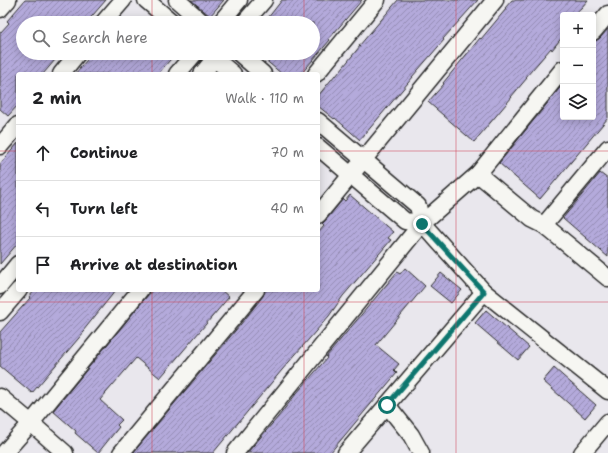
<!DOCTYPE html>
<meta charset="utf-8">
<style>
body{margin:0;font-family:"Shantell Sans",sans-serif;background:#f6f6f6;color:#202124}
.controls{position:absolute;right:12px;top:12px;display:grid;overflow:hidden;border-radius:4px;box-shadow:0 2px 10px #0003}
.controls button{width:36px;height:36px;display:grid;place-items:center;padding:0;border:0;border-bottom:1px solid #e0e0e0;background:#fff;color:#202124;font:20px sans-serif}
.stop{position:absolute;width:12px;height:12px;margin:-9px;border:3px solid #0f766e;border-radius:50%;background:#fff}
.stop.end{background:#0f766e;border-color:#fff;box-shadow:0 1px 4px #0008}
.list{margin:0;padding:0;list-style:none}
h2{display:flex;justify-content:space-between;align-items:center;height:52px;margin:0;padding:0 16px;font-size:17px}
h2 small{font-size:13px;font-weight:400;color:#757577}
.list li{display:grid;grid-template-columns:26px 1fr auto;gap:12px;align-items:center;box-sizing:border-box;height:56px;padding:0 16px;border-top:1px solid #e0e0e0}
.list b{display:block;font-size:15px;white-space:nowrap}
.list em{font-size:13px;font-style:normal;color:#757577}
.icon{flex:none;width:22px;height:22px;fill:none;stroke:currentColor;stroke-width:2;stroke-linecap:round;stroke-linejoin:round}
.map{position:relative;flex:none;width:608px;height:453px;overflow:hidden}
.search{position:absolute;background:#fff;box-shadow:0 2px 10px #0003;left:16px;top:16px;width:304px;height:44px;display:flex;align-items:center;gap:10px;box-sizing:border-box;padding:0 14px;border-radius:22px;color:#757577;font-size:15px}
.panel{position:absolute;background:#fff;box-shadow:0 2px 10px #0003;left:16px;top:72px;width:304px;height:220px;border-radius:4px}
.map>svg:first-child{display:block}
</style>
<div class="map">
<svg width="608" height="453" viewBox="0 0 608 453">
<defs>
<pattern id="building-hatch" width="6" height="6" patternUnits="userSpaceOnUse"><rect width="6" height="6" fill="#b4aadb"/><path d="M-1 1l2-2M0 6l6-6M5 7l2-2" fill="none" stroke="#938bb2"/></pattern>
</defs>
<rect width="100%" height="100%" fill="#e9e7ed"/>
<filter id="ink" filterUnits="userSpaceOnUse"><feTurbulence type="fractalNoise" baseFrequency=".025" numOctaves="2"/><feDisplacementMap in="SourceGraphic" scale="8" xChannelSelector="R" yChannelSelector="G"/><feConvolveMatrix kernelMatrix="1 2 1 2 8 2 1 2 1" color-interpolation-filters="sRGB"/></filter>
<g filter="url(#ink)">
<g fill="url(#building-hatch)" stroke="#2b2b2b">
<path d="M 25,0 L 106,0 L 86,23 L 23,23 L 23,53 L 61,53 L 43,74 L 18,74 L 18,105 L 8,116 L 0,109 L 0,33 L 9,23 L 7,21 Z"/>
<path d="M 191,0 L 224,0 L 210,16 Z"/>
<path d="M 282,0 L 362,0 L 329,39 L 330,40 L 301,74 L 282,74 L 257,53 L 313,53 L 313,23 L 264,23 Z"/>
<path d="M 398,0 L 478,0 L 443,39 L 444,40 L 412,77 L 413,77 L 360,140 L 335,118 L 334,119 L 318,106 L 318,96 L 335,75 L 336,76 L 360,46 L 359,46 Z"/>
<path d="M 512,0 L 588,0 L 575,15 L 563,15 L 563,36 L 552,50 L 551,48 L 526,77 L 527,78 L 511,97 L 512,97 L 474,142 L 428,102 L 444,84 L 443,83 L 480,38 L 481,39 L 506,9 L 505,8 Z"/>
<path d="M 608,29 L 608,118 L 540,199 L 499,163 L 563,84 L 563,117 L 593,117 L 593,43 L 600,38 Z"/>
<path d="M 93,53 L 176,53 L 158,74 L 75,74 Z"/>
<path d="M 18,143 L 18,243 L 0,264 L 0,164 Z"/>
<path d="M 600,173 L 608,179 L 608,257 L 563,218 Z"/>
<path d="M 350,195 L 393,232 L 388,238 L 391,240 L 343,296 L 329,316 L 282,370 L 213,453 L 133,453 L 245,319 L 263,296 L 265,290 L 318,290 L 318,233 L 324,226 L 322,224 L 325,221 L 343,199 L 345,201 Z"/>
<path d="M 405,268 L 425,286 L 376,345 L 399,364 L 394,370 L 397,373 L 365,411 L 330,453 L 247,453 L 278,417 L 296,394 L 327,358 L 326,357 L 397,272 L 400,274 Z"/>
<path d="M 441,273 L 462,290 L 451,303 L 430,286 Z"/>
<path d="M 35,290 L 116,290 L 83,331 L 84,332 L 32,393 L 0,366 L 0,332 L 30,298 L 29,297 Z"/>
<path d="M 152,290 L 221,290 L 229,297 L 160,378 L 136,358 L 100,400 L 122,420 L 117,425 L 119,427 L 98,453 L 75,433 L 76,431 L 53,411 Z"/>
<path d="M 486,310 L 529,347 L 518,360 L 475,323 Z"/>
<path d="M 554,368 L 596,405 L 585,418 L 543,381 Z"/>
</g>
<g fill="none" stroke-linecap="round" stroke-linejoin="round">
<g stroke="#2b2b2b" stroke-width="19">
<g id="street">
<path d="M 146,0 L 173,23"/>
<path d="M 177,0 L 203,23"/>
<path d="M 0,9 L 8,0"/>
<path d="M 103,23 L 123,0"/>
<path d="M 220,23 L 239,0"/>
<path d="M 244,23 L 264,0"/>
<path d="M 593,32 L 608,14"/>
<path d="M 208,53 L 233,74"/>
<path d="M 239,53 L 263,74"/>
<path d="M 61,74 L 78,53"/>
<path d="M 177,74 L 195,53"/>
<path d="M 202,74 L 219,53"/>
<path d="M 316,74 L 377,0"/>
<path d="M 318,121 L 418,206 L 422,223 L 484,292 L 608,391"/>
<path d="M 0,146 L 18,125"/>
<path d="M 318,147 L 405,221 L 422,223"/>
<path d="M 478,174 L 532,219 L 544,225 L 608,278"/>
<path d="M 318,215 L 495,0"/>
<path d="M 544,225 L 608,148"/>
<path d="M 0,286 L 18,264"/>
<path d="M 0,312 L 19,290"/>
<path d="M 0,397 L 31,423 L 65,453"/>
<path d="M 387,405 L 411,435 L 421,453"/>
<path d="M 4,453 L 31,423 L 140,290"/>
<path d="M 121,453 L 256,290"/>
<path d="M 235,453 L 422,223 L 478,174 L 563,69"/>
<path d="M 346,453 L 484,292"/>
<path d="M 582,453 L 608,422"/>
</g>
</g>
<use href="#street" stroke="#f6f6f2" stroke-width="16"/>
</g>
</g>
<g fill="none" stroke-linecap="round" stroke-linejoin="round" filter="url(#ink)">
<path stroke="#0f766e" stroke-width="5" d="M 387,405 L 484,292 L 422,224"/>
</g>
<path fill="none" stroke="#d1495b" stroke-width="1" stroke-opacity="0.55" d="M 152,0 L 152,23M 304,0 L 304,23M 456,0 L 456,453M 152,53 L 152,74M 304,53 L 304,74M 0,151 L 18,151M 318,151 L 608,151M 152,290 L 152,453M 304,290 L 304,453M 0,302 L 608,302"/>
</svg>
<div class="controls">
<button>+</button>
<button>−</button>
<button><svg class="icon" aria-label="layers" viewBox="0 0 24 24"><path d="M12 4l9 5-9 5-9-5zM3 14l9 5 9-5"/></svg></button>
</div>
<div class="stop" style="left:387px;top:405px"></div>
<div class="stop end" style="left:422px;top:224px"></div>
<div class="search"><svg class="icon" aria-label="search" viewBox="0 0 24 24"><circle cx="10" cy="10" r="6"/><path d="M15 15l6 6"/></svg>Search here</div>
<section class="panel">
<h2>2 min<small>Walk · 110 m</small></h2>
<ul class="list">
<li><svg class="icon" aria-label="ahead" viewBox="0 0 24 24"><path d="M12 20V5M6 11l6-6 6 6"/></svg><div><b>Continue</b></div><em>70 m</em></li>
<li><svg class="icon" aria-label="left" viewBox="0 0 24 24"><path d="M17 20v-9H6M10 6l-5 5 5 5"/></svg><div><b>Turn left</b></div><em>40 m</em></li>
<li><svg class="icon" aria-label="arrive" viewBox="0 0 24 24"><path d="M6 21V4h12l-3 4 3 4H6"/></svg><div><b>Arrive at destination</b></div></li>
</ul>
</section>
</div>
